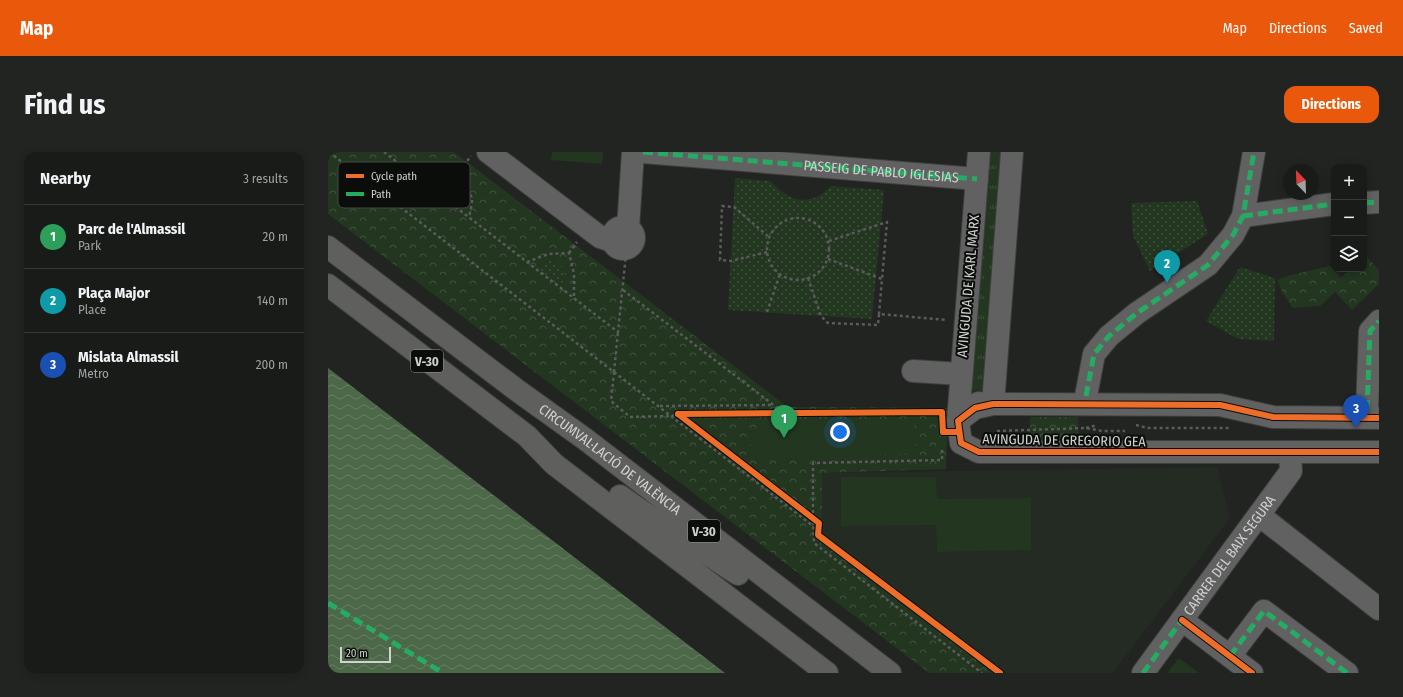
<!DOCTYPE html>
<meta charset="utf-8">
<style>
body{margin:0;font-family:"Fira Sans Condensed",sans-serif;background:#222422;color:#f1f3f6}
.controls{position:absolute;right:12px;top:12px;display:grid;overflow:hidden;border-radius:8px;box-shadow:0 2px 10px #0003}
.controls button{width:36px;height:36px;display:grid;place-items:center;padding:0;border:0;border-bottom:1px solid #373938;background:#191b19;color:#f1f3f6;font:20px sans-serif}
.compass{position:absolute;left:955px;top:12px;width:36px;height:36px;border-radius:50%;background:#191b19;box-shadow:0 2px 10px #0003;rotate:337deg}
.scale{position:absolute;left:12px;bottom:10px;width:51px;box-sizing:border-box;padding-left:4px;border:2px solid #cfd2cf;border-top:0;font-size:11px;line-height:14px;white-space:nowrap;color:#cfd2cf;-webkit-text-stroke:3px #0b0d0b;paint-order:stroke}
.you{position:absolute;left:512px;top:280px;width:14px;height:14px;margin:-10px;border:3px solid #fff;border-radius:50%;background:#1a73e8;box-shadow:0 0 0 6px #1a73e833}
.badge{display:grid;place-items:center;width:26px;height:26px;border-radius:50%;background:#ea580c;color:#fff;font-size:13px;font-weight:700}
.pin{position:absolute;translate:-50% -33px;filter:drop-shadow(0 1px 2px #0008)}
.pin::after{content:'';position:absolute;top:21px;width:14px;height:12px;background:inherit;clip-path:polygon(0 0,100% 0,50% 100%)}
.list{margin:0;padding:0;list-style:none}
h2{display:flex;justify-content:space-between;align-items:center;height:52px;margin:0;padding:0 16px;font-size:17px}
h2 small{font-size:13px;font-weight:400;color:#9fa1a2}
.list li{display:grid;grid-template-columns:26px 1fr auto;gap:12px;align-items:center;box-sizing:border-box;height:64px;padding:0 16px;border-top:1px solid #373938}
.list b{display:block;font-size:15px;white-space:nowrap}
.list p{margin:0;font-size:13px;white-space:nowrap;color:#9fa1a2}
.list em{font-size:13px;font-style:normal;color:#9fa1a2}
.icon{flex:none;width:22px;height:22px;fill:none;stroke:currentColor;stroke-width:2;stroke-linecap:round;stroke-linejoin:round}
.map{position:relative;flex:none;width:1051px;height:521px;overflow:hidden;border-radius:12px}
header{display:flex;align-items:center;gap:24px;box-sizing:border-box;height:56px;padding:0 20px;background:#ea580c;color:#fff}
header strong{font-size:19px}
nav{display:flex;gap:22px;margin-inline-start:auto;font-size:14px}
.intro{display:flex;align-items:center;justify-content:space-between;box-sizing:border-box;height:96px;padding:0 24px}
h1{margin:0;font-size:28px}
.button{padding:10px 18px;border-radius:12px;background:#ea580c;color:#fff;font-size:14px;font-weight:700}
main{display:flex;gap:24px;padding:0 24px}
aside{flex:1;background:#191b19;border-radius:12px;box-shadow:0 2px 10px #0003}
.map>svg:first-child{display:block}
</style>
<header>
<strong>Map</strong>
<nav><a>Map</a><a>Directions</a><a>Saved</a></nav>
</header>
<div class="intro"><h1>Find us</h1><a class="button">Directions</a></div>
<main>
<aside>
<h2>Nearby<small>3 results</small></h2>
<ul class="list">
<li><span class="badge" style="background:#2e9e5b">1</span><div><b>Parc de l'Almassil</b><p>Park</p></div><em>20 m</em></li>
<li><span class="badge" style="background:#0f9aa8">2</span><div><b>Plaça Major</b><p>Place</p></div><em>140 m</em></li>
<li><span class="badge" style="background:#1a4fb4">3</span><div><b>Mislata Almassil</b><p>Metro</p></div><em>200 m</em></li>
</ul>
</aside>
<div class="map">
<svg width="1051" height="521" viewBox="0 0 1051 521">
<defs>
<pattern id="grass-tufts" width="24" height="20" patternUnits="userSpaceOnUse"><rect width="24" height="20" fill="#223620"/><path d="M3 7l-1-3M5 7V3M7 7l1-3M15 17l-1-3M17 17v-4M19 17l1-3" fill="none" stroke="#41523f"/></pattern>
<pattern id="park-crowns" width="20" height="18" patternUnits="userSpaceOnUse"><rect width="20" height="18" fill="#223620"/><path d="M2 6a3 3 0 1 1 6 0M12 15a3 3 0 1 1 6 0" fill="none" stroke="#41523f"/></pattern>
<pattern id="garden-dots" width="8" height="8" patternUnits="userSpaceOnUse"><rect width="8" height="8" fill="#223620"/><path d="M2 2h.1M6 6h.1" fill="none" stroke="#41523f" stroke-width="1.8" stroke-linecap="round"/></pattern>
<pattern id="water-waves" width="16" height="10" patternUnits="userSpaceOnUse"><rect width="16" height="10" fill="#4d6849"/><path d="M0 5q4-4 8 0t8 0" fill="none" stroke="#667d62"/></pattern>
</defs>
<rect width="100%" height="100%" fill="#212421"/>
<path fill="#232b22" d="M 889,315 L 902,366 L 785,521 L 678,521 L 494,381 L 494,321 Z"/>
<path fill="url(#grass-tufts)" d="M 658,0 L 678,0 L 656,239 L 637,238 Z"/>
<g fill="url(#park-crowns)">
<path d="M 0,0 L 126,0 L 460,255 L 620,256 L 618,317 L 494,321 L 494,381 L 678,521 L 601,521 L 0,62 Z"/>
<path d="M 1037,103 L 1051,118 L 1051,132 L 1024,158 L 1007,140 L 992,154 L 965,156 L 955,142 L 949,128 L 959,124 L 1002,114 L 1013,126 L 1023,117 L 1036,117 L 1036,104 Z"/>
<path d="M 702,265 L 750,265 L 752,292 L 701,292 Z"/>
</g>
<g fill="url(#garden-dots)">
<path d="M 407,26 L 443,29 C 461,51 483,55 503,34 L 556,38 L 544,167 L 400,158 Z"/>
<path d="M 869,49 L 880,82 L 822,119 L 805,84 L 803,51 Z"/>
<path d="M 223,108 C 235,110 243,124 232,133 L 210,116 L 214,111 Z"/>
<path d="M 912,115 L 947,126 L 946,189 L 910,187 L 878,169 Z"/>
</g>
<g fill="#223620">
<path d="M 224,0 L 275,0 L 274,12 L 223,8 Z"/>
<path d="M 586,268 L 588,301 L 436,307 C 418,299 417,282 435,273 Z"/>
<path d="M 513,325 L 608,325 L 609,347 L 703,346 L 703,398 L 609,400 L 608,373 L 513,374 Z"/>
<path d="M 851,506 L 871,521 L 839,521 Z"/>
</g>
<path fill="url(#water-waves)" d="M 0,216 L 397,521 L 0,521 Z"/>
<g fill="none" stroke-linecap="round" stroke-linejoin="round">
<g stroke="#3e3f3e" stroke-width="24">
<g id="minor">
<path d="M 160,0 L 272,85 L 284,89"/>
<path d="M 315,0 L 649,27"/>
<path d="M 651,0 L 630,269 L 633,291 L 651,300 L 1051,300"/>
<path d="M 1036,51 L 1051,50"/>
<path d="M 915,64 L 1006,52"/>
<circle cx="295" cy="86" r="11"/>
<path d="M 300,76 L 305,0"/>
<path d="M 585,219 L 633,222"/>
<path d="M 758,244 L 766,202 L 781,184 L 809,161 L 880,113 L 905,83 L 915,64 L 926,0"/>
<path d="M 650,251 L 665,252 L 684,0"/>
<path d="M 1039,258 L 1042,179 L 1051,169"/>
<path d="M 630,269 L 647,256 L 665,252 L 892,253 L 945,265 L 1051,266"/>
<path d="M 931,363 L 1051,457"/>
<path d="M 854,468 L 924,521"/>
<path d="M 902,504 L 936,459 L 1019,521"/>
<path id="s1" d="M 815,521 L 963,319 L 962,301"/>
</g>
</g>
<g stroke="#3e3f3e" stroke-width="24">
<g id="highway">
<path id="s2" d="M 0,95 L 190,239 L 257,287 L 562,521"/>
<path d="M 0,133 L 199,284 L 226,312 L 499,521"/>
<path d="M 292,344 L 309,356 L 410,422"/>
</g>
</g>
<g stroke="#5a5b5a" stroke-width="2.5" stroke-dasharray="3 3" stroke-linecap="butt">
<path d="M 1,0 L 286,220 L 290,180"/>
<path d="M 56,0 L 290,180 L 298,102"/>
<path d="M 128,23 L 143,4"/>
<path d="M 88,24 C 109,18 123,12 137,33 C 140,37 143,43 144,47 C 144,53 142,60 141,66"/>
<circle cx="470" cy="97" r="31"/>
<path d="M 501,89 L 559,70 L 554,127"/>
<path d="M 439,100 L 403,109 L 392,108 L 394,54 L 406,55 L 441,85"/>
<path d="M 241,101 L 249,90"/>
<path d="M 500,107 L 554,127 L 551,162"/>
<path d="M 199,110 L 220,102 L 241,101 L 246,122 L 246,146"/>
<path d="M 480,126 L 493,164 L 500,171 L 550,173 L 551,162 L 619,168"/>
<path d="M 295,138 L 456,261"/>
<path d="M 439,160 L 452,122"/>
<path d="M 286,220 L 485,374 L 486,391 L 654,521"/>
<path d="M 286,220 L 283,249 L 302,265 L 344,264 L 350,262"/>
<path d="M 332,254 L 445,253"/>
<path d="M 808,273 L 819,276 L 901,276"/>
<path d="M 758,276 L 769,273"/>
<path d="M 669,279 L 758,276 L 774,279 L 797,279"/>
<path d="M 485,373 L 485,311 L 614,308 L 614,297"/>
</g>
<use href="#minor" stroke="#626162" stroke-width="22"/>
<use href="#highway" stroke="#5f605d" stroke-width="22"/>
<g stroke="#26ab63" stroke-width="5" stroke-dasharray="10 5" stroke-linecap="butt">
<path id="s3" d="M 315,0 L 649,27"/>
<path d="M 1036,51 L 1051,50"/>
<path d="M 915,64 L 1006,52"/>
<path d="M 758,244 L 766,202 L 781,184 L 809,161 L 880,113 L 905,83 L 915,64 L 926,0"/>
<path d="M 1039,258 L 1042,179 L 1051,169"/>
<path d="M 0,451 L 115,521"/>
<path d="M 902,504 L 936,459 L 1019,521"/>
<path d="M 815,521 L 854,468"/>
</g>
<g stroke="#0b0d0b" stroke-width="8">
<g id="cycleway">
<path d="M 350,262 L 491,371 L 490,383 L 672,521"/>
<path d="M 350,262 L 614,260 L 615,280 L 631,280"/>
<path d="M 1051,266 L 945,265 L 892,253 L 665,252 L 647,256 L 630,269 L 633,291 L 651,300 L 1051,300"/>
<path d="M 854,468 L 924,521"/>
</g>
</g>
<use href="#cycleway" stroke="#ee6e29" stroke-width="6"/>
</g>
<g text-anchor="middle" stroke-width="4" stroke-linejoin="round" paint-order="stroke">
<g fill="#0b0d0b" stroke="#949794" stroke-width="1">
<rect x="83" y="198" width="32" height="22" rx="3"/>
<rect x="360" y="368" width="32" height="22" rx="3"/>
</g>
<g font-size="13" font-weight="bold" fill="#cfd2cf">
<text x="99" y="214">V-30</text>
<text x="376" y="384">V-30</text>
</g>
<g font-size="14" fill="#cfd2cf" stroke="#0b0d0b">
<text dy="5" stroke="none"><textPath href="#s3" startOffset="239">PASSEIG DE PABLO IGLESIAS</textPath></text>
<text transform="translate(640 134) rotate(-85)" y="5">AVINGUDA DE KARL MARX</text>
<text transform="translate(736 288) rotate(1)" y="5">AVINGUDA DE GREGORIO GEA</text>
<text dy="5" stroke="none"><textPath href="#s2" startOffset="353">CIRCUMVAL·LACIÓ DE VALÈNCIA</textPath></text>
<text dy="5" stroke="none"><textPath href="#s1" startOffset="146">CARRER DEL BAIX SEGURA</textPath></text>
</g>
</g>
<rect x="10" y="10" width="132" height="46" rx="6" fill="#0b0d0b" stroke="#464846" stroke-width="1"/>
<rect x="18" y="22" width="18" height="4" fill="#ee6e29"/>
<rect x="18" y="40" width="18" height="4" fill="#26ab63"/>
<g font-size="11" fill="#cfd2cf">
<text x="43" y="28">Cycle path</text>
<text x="43" y="46">Path</text>
</g>
</svg>
<div class="controls">
<button>+</button>
<button>−</button>
<button><svg class="icon" aria-label="layers" viewBox="0 0 24 24"><path d="M12 4l9 5-9 5-9-5zM3 14l9 5 9-5"/></svg></button>
</div>
<svg class="compass" viewBox="-18 -18 36 36"><path d="M0-13l5 13h-10z" fill="#e53935"/><path d="M0 13l5-13h-10z" fill="#9fa1a2"/></svg>
<div class="scale">20 m</div>
<div class="you"></div>
<div class="pin badge" style="left:456px;top:286px;background:#2e9e5b">1</div>
<div class="pin badge" style="left:839px;top:131px;background:#0f9aa8">2</div>
<div class="pin badge" style="left:1028px;top:276px;background:#1a4fb4">3</div>
</div>
</main>
